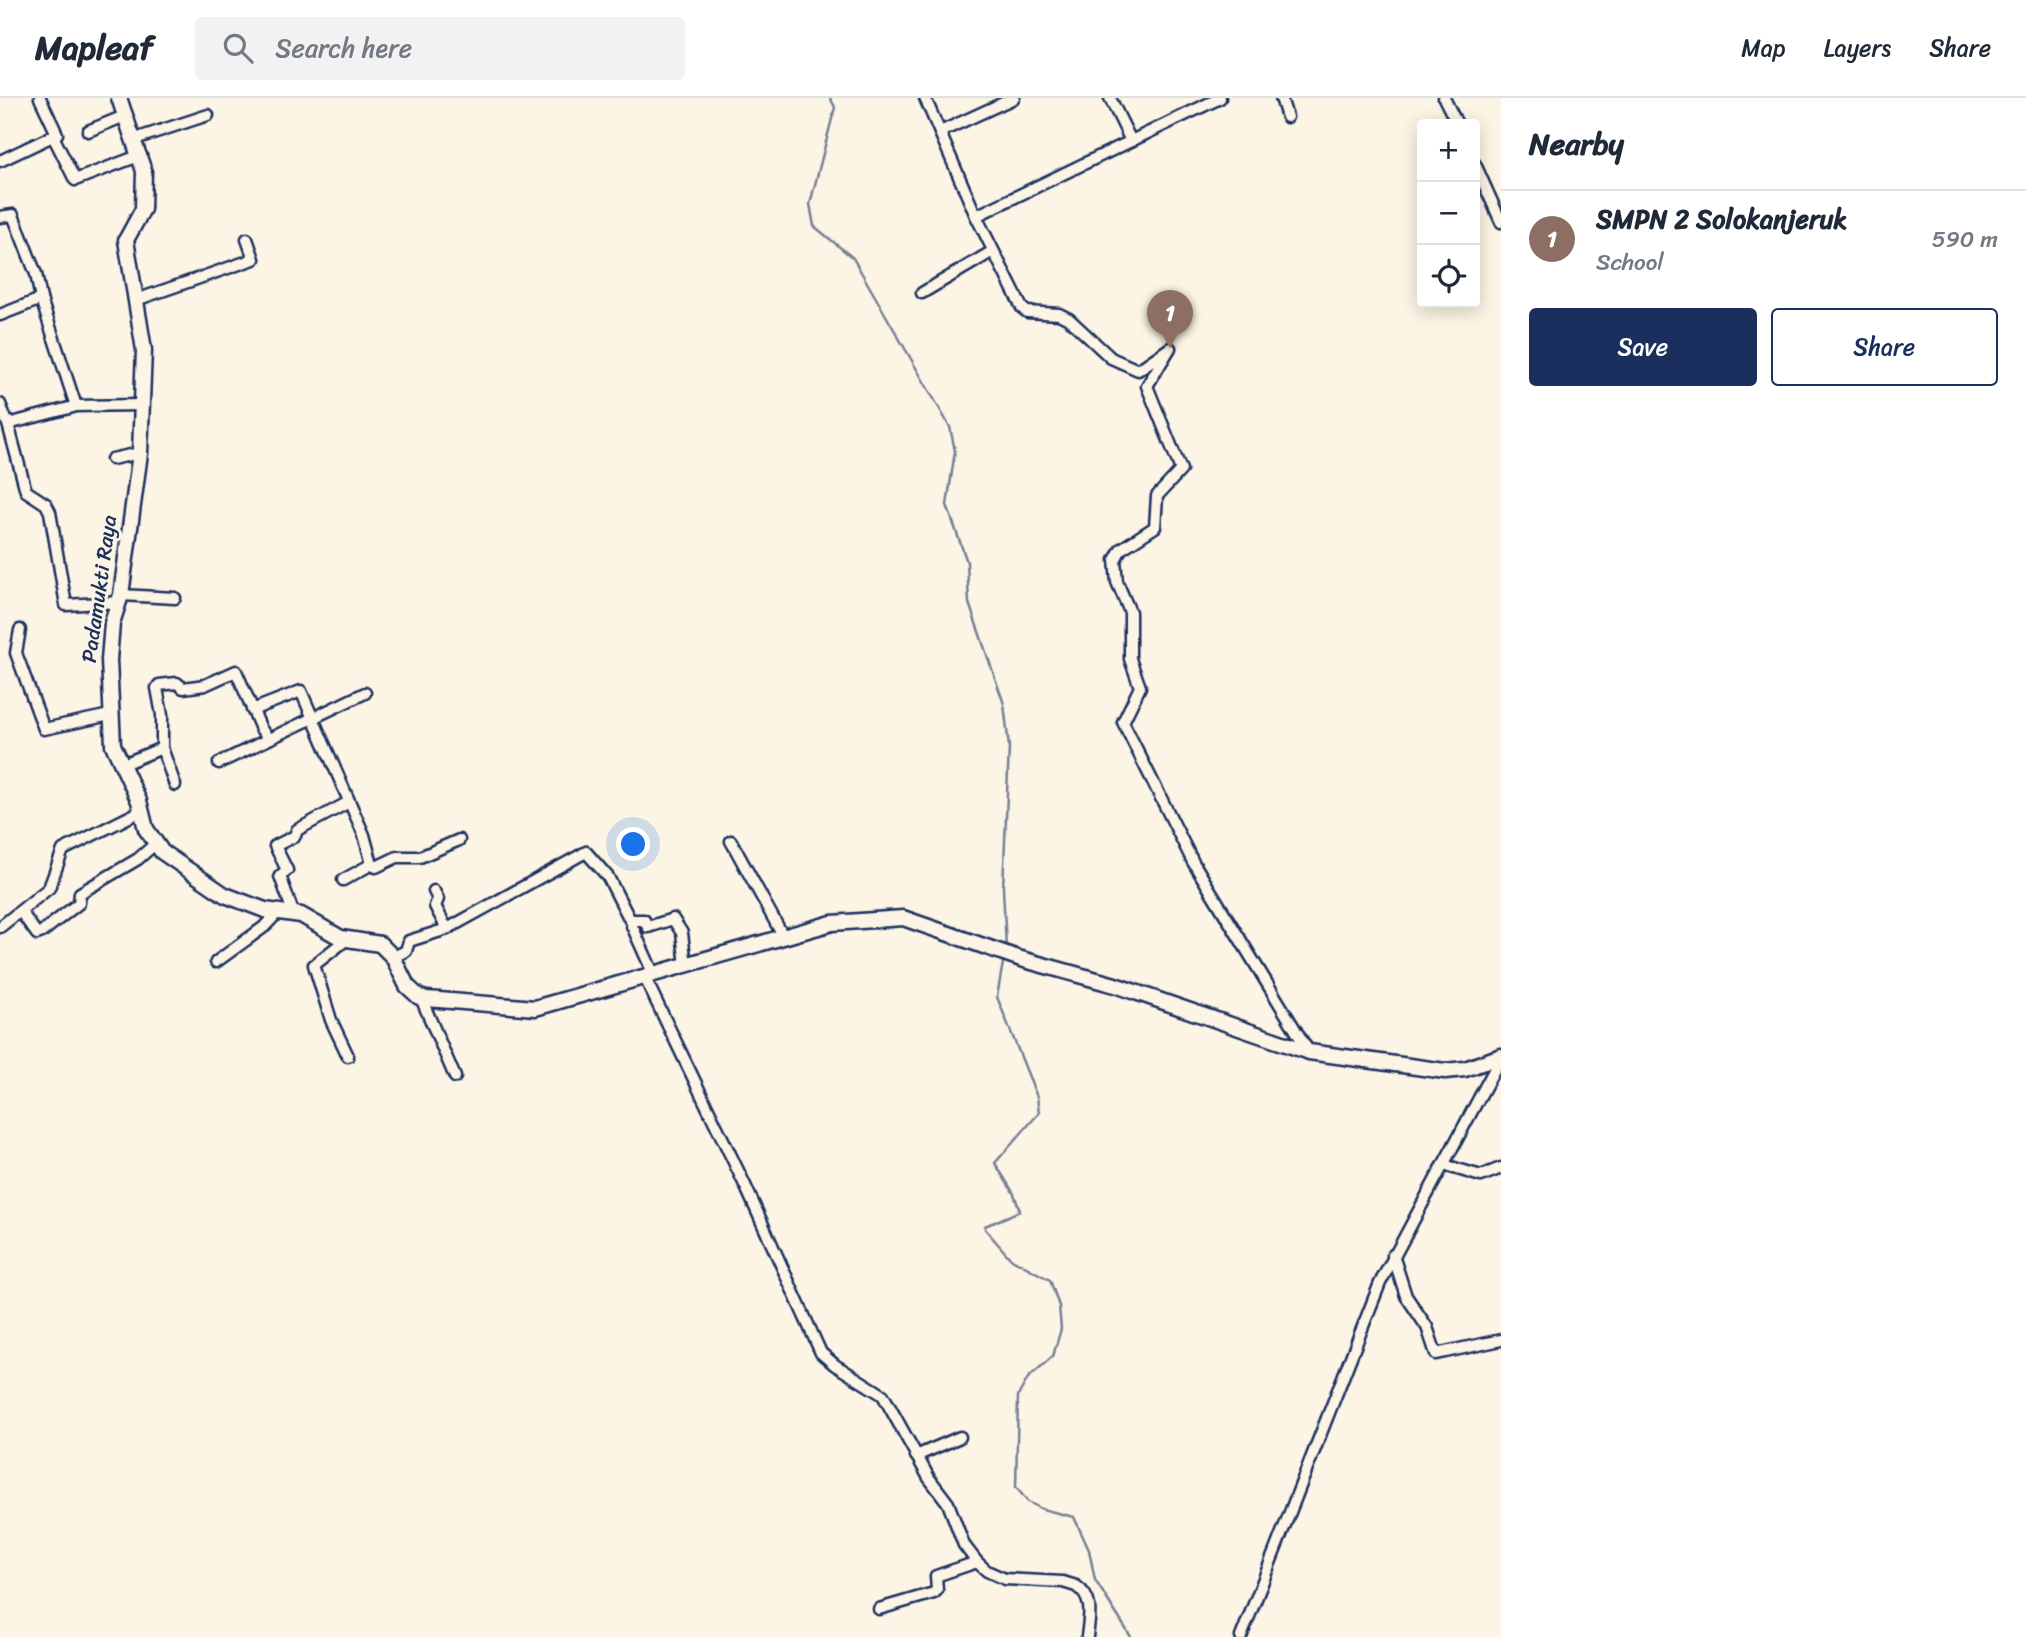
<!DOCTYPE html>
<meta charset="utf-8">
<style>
body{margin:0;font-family:Sriracha,sans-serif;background:#f2f2f3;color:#1f2937}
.controls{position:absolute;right:21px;top:21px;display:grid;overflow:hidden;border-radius:7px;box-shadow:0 4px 18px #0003}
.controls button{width:63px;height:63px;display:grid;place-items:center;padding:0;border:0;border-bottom:2px solid #e0e1e3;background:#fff;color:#1f2937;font:35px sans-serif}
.you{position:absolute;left:634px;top:747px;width:24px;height:24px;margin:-18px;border:5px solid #fff;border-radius:50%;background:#1a73e8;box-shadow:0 0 0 10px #1a73e833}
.badge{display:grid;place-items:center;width:46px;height:46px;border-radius:50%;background:#1b2f5e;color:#fff;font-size:23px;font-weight:700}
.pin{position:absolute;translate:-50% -58px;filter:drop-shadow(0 2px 4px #0008)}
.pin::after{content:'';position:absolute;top:37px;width:24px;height:21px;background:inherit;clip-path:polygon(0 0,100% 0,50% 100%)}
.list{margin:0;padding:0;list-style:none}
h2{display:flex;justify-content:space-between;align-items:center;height:91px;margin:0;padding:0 28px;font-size:30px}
h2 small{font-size:23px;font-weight:400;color:#747a83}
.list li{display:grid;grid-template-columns:46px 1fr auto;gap:21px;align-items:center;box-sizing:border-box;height:98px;padding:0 28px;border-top:2px solid #e0e1e3}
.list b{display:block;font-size:26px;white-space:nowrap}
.list p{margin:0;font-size:23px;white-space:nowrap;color:#747a83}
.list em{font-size:23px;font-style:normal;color:#747a83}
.actions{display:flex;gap:14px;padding:21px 28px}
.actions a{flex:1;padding:16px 0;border:2px solid #1b2f5e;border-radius:7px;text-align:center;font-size:24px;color:#1b2f5e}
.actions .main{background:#1b2f5e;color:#fff}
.icon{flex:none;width:38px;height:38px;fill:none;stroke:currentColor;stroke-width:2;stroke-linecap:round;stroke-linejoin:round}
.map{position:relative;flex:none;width:1501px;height:1539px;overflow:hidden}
header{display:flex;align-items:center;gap:42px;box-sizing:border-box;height:98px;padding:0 35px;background:#fff;border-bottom:2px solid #e0e1e3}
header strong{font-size:33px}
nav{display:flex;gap:38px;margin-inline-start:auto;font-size:24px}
.search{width:490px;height:63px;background:#f2f2f3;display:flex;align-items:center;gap:18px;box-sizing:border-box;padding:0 24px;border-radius:7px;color:#747a83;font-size:26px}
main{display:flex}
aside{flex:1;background:#fff}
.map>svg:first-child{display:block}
</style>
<header>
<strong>Mapleaf</strong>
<div class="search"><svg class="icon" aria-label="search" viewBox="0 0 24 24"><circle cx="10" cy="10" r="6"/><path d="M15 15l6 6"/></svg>Search here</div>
<nav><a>Map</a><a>Layers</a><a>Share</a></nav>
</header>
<main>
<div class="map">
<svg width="1501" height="1539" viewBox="0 0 1501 1539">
<rect width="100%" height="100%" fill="#fcf5e5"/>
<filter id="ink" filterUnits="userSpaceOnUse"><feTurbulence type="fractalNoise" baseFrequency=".0143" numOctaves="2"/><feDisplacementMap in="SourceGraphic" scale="14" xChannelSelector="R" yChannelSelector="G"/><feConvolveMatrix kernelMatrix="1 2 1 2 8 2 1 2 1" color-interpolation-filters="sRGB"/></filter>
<g filter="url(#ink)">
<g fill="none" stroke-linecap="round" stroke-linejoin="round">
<g stroke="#767f94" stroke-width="2.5">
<path d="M 830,0 L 835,9 L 810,106 L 814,128 L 853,160 L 950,329 L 955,353 L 947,407 L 967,464 L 969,505 L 1004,606 L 1009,649 L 1003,790 L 1006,849"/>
<path d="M 1004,859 L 997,899 L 1037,999 L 1039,1015 L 995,1065 L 1014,1096 L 1020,1113 L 985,1128 L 985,1131 L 1010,1160 L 1050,1182 L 1059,1208 L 1061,1231 L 1053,1258 L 1028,1280 L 1018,1298 L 1016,1389 L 1028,1404 L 1042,1411 L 1074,1419 L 1089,1452 L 1095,1482 L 1131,1539"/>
</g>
<g stroke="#1b2f5e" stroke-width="15">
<g id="street">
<path d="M 925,0 L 976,118 L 1022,210 L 1027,214 L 1059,216 L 1069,221 L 1111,260 L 1138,272 L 1170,250 L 1147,288 L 1181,372 L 1157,398 L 1155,429 L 1121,451 L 1115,462 L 1117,484 L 1130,514 L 1130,561 L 1140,589 L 1123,624 L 1193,764 L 1309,954"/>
<path d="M 1110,0 L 1131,43"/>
<path d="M 1281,0 L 1287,19"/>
<path d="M 1444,0 L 1457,26"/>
<path d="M 88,33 L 127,17"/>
<path d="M 940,34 L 1014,0"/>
<path d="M 53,38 L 75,82 L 141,57"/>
<path d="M 135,41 L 208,17"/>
<path d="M 0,63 L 57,36 L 40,0"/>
<path d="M 1475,66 L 1501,124"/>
<path d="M 976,118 L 1220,0"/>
<path d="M 0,119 L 13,117 L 36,176 L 41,201 L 75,305 L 73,309 L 8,326 L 26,393 L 46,406 L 50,414 L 66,507 L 119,504"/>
<path d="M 922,195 L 993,153"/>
<path d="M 136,202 L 254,161 L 247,141"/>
<path d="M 0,217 L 41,201"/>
<path d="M 0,306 L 8,326"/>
<path d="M 74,308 L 142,307"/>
<path d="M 112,361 L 140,355"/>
<path d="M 121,497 L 175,500"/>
<path d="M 20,532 L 16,555 L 44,631 L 110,617"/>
<path d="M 252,612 L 301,593 L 364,737 L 372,766 L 376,769 L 397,759 L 420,759 L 459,742"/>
<path d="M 162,650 L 175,687"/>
<path d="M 219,665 L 365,595"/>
<path d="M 121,667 L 162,650 L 162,617 L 157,590 L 159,587 L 177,585 L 183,590 L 205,587 L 236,573 L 261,631 L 268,640"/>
<path d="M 731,743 L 783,838"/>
<path d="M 343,782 L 372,766"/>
<path d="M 434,793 L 438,801 L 435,808 L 447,831"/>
<path d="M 21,814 L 37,836 L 42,834 L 79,805 L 80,795 L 138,761 L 155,746"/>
<path d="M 293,814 L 280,778 L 287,772 L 275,748 L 295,738 L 297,732 L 349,704"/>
<path d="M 632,828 L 654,877"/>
<path d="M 0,829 L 49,790 L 63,752 L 141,713"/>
<path d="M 347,841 L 314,867 L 331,922 L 348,958"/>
<path d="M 393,859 L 406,853 L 409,843 L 447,831 L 586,754 L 608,779 L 630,822 L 644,822 L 648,829 L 673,821 L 682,835 L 686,867"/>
<path d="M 216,864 L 264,829 L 279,813"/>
<path d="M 645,880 L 745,1087 L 821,1255 L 835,1267 L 883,1297 L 929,1380 L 948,1405 L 964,1447 L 977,1464 L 987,1473 L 1005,1481 L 1063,1484 L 1076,1488 C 1095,1501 1089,1519 1087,1539"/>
<path d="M 421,900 L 455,979"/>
<path d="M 1444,1067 L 1481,1078 L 1501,1070"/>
<path d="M 1393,1157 L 1406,1198 L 1427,1229 L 1436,1256 L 1501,1242"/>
<path d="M 916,1358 L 960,1339"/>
<path d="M 879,1511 L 934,1495 L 937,1492 L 936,1478 L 977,1464"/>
<path d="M 1241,1539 L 1380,1185 L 1501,959"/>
</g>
</g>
<g stroke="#1b2f5e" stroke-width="19">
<path id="secondary" d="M 119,0 L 144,73 L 143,111 L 126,142 L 144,252 L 140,355 L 121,497 L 112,525 L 109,562 L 113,647 L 139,703 L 146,731 L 162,754 L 225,797 L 265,812 L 301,817 L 341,840 L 380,846 L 393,859 L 407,888 L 419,899 L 427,901 L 535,910 L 832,825 L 903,820 L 1021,861 L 1115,887 L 1309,954 L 1445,973 L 1465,971 L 1501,958"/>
</g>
<use href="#street" stroke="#fcf5e5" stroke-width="10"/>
<use href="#secondary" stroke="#fcf5e5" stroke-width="14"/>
</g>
</g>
<g text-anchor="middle" stroke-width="6" stroke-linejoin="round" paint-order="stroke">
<g font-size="21" fill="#1b2f5e" stroke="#fcf5e5">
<text transform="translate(99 491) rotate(-82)" y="7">Padamukti Raya</text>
</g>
</g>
</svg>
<div class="controls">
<button>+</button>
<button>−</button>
<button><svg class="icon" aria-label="locate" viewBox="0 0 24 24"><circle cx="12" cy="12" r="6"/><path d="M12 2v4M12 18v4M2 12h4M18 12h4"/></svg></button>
</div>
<div class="you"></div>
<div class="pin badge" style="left:1170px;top:250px;background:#8d6e63">1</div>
</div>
<aside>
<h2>Nearby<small></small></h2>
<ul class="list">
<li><span class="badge" style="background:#8d6e63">1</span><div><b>SMPN 2 Solokanjeruk</b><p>School</p></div><em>590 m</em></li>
</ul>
<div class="actions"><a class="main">Save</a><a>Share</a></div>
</aside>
</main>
